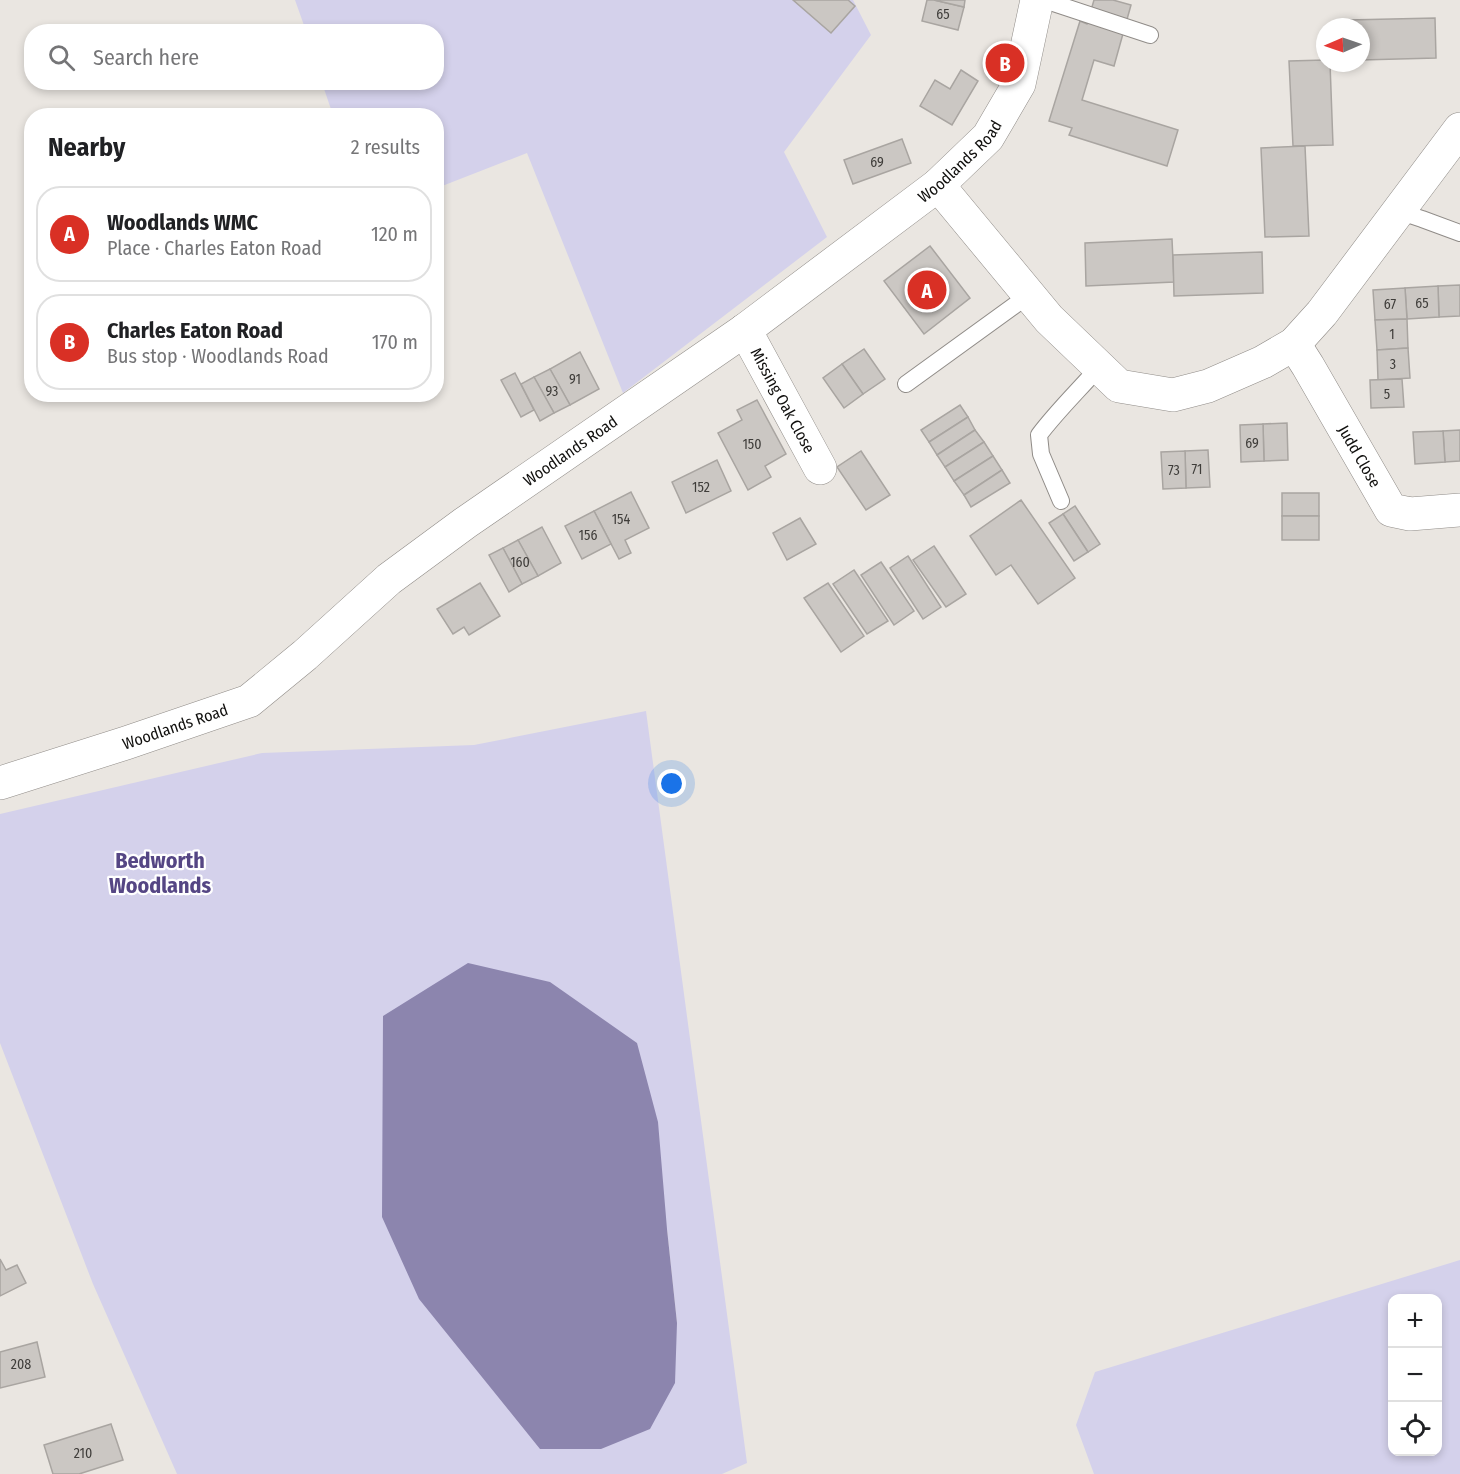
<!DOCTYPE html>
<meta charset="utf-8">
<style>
body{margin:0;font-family:"Fira Sans Condensed",sans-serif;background:#f2f2f2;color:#202124}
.controls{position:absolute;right:18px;bottom:18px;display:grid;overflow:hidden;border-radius:12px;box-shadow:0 3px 9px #0003}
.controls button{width:54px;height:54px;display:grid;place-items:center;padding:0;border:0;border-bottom:2px solid #e0e0e0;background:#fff;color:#202124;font:30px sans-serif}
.compass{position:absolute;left:1316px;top:18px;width:54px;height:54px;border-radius:50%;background:#fff;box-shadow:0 3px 9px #0003;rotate:268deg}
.you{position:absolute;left:672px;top:784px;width:21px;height:21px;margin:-15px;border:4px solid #fff;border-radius:50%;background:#1a73e8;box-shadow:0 0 0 9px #1a73e833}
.badge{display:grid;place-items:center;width:39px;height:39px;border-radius:50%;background:#d93025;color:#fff;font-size:20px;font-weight:700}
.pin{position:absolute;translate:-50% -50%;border:3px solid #fff;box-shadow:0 2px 6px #0006}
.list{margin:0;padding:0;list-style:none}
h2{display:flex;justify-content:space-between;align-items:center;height:78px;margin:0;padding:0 24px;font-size:26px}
h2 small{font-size:20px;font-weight:400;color:#757577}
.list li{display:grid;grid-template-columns:39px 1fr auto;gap:18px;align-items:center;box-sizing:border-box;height:96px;margin:0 12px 12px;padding:0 12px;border:2px solid #e0e0e0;border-radius:24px}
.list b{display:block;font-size:22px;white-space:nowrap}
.list p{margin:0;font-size:20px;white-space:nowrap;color:#757577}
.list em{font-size:20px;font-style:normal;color:#757577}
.icon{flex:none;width:33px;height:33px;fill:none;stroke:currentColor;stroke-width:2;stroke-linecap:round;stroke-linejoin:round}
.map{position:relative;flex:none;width:1460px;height:1474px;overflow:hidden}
.search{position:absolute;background:#fff;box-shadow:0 3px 9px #0003;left:24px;top:24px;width:420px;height:66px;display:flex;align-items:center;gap:15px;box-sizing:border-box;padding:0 21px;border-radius:24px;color:#757577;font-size:22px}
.panel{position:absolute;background:#fff;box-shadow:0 3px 9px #0003;left:24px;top:108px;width:420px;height:294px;border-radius:24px}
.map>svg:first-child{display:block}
</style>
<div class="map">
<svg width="1460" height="1474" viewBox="0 0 1460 1474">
<rect width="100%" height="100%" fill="#eae6e1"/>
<g fill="#d4d1eb" fill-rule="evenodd">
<path d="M 295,0 L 853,0 L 871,35 L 784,152 L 827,237 L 623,393 L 527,153 L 437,188 L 436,116 L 333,115 L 322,83 L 436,82 L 436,32 L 306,31 Z"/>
<path d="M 646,711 L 747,1463 L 722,1474 L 177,1474 L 93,1284 L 0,1043 L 0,814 L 262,753 L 474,745 ZM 667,1229 L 677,1323 L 419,1299 Z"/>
<path d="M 1460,1260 L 1460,1474 L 1094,1474 L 1076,1425 L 1095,1372 ZM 1392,1298 L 1438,1298 L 1438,1452 L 1392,1452 Z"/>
</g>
<path fill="#8c85ae" d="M 468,963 L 550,982 L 637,1043 L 658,1122 L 667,1229 L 677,1323 L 675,1383 L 650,1429 L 601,1449 L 540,1449 L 419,1299 L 382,1217 L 383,1016 Z"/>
<g fill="#cbc7c3" stroke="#a9a5a1" stroke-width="1.5">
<path d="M 793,0 L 848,0 L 855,6 L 831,33 Z"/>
<path d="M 927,0 L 934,0 L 964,7 L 958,30 L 922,21 Z"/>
<path d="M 934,0 L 965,0 L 964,7 Z"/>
<path d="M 1094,0 L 1113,0 L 1131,5 L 1114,66 L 1094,60 L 1082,100 L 1178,130 L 1167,166 L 1069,135 L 1072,128 L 1049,121 L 1080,21 L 1087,24 Z"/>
<path d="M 1435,18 L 1436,58 L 1361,60 L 1361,27 L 1348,27 L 1348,20 Z"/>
<path d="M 1325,60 L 1325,63 L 1330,63 L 1333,145 L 1293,146 L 1289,61 Z"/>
<path d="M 961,70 L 978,81 L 952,125 L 920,106 L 935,80 L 950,89 Z"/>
<path d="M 902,139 L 911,163 L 853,184 L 844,160 Z"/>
<path d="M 1305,146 L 1309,236 L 1265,237 L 1261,148 Z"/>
<path d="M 1172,239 L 1174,282 L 1086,286 L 1085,243 Z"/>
<path d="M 930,246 L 970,298 L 924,334 L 884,281 Z"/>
<path d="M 1262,252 L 1263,293 L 1174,296 L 1173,255 Z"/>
<path d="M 1460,285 L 1460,316 L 1439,317 L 1438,286 Z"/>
<path d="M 1438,286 L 1439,317 L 1407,319 L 1405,288 Z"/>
<path d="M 1405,288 L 1407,319 L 1375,320 L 1373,290 Z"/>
<path d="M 1407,319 L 1408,348 L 1377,350 L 1375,320 Z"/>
<path d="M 1408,348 L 1410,378 L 1378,380 L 1377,350 Z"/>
<path d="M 864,349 L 885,379 L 863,394 L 842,364 Z"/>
<path d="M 580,352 L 599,389 L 570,405 L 550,369 Z"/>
<path d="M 842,364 L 863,394 L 844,408 L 823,378 Z"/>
<path d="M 550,369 L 570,405 L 554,413 L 534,377 Z"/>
<path d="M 515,373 L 534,410 L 521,417 L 501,380 Z"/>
<path d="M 534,377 L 554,413 L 540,421 L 521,384 Z"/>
<path d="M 1402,379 L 1404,407 L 1371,408 L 1370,380 Z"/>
<path d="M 757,400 L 786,454 L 765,466 L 771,477 L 748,490 L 718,433 L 742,420 L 737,410 Z"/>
<path d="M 960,405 L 968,417 L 929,442 L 921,430 Z"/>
<path d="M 968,417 L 975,430 L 937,455 L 929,442 Z"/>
<path d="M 1287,423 L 1288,460 L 1264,461 L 1263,424 Z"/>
<path d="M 1263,424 L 1264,461 L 1241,462 L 1240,425 Z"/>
<path d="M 975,430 L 984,442 L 945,467 L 937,455 Z"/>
<path d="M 1460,430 L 1460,461 L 1445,462 L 1443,431 Z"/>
<path d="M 1443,431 L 1445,462 L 1415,464 L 1413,432 Z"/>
<path d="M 984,442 L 993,456 L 954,481 L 945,467 Z"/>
<path d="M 1208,450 L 1210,487 L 1186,488 L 1185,451 Z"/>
<path d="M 861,451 L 890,495 L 866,510 L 837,467 Z"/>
<path d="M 1185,451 L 1186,488 L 1163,489 L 1161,452 Z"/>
<path d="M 993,456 L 1002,470 L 964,495 L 954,481 Z"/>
<path d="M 717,460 L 731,491 L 686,513 L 672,482 Z"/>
<path d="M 1002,470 L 1010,483 L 971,507 L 964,495 Z"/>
<path d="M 631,492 L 649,528 L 625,540 L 631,553 L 619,559 L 594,511 Z"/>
<rect x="1282" y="493" width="37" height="23"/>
<path d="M 1021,500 L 1075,578 L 1038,604 L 1011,565 L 996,575 L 970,536 Z"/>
<path d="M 1075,506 L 1100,544 L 1088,552 L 1063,514 Z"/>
<path d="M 594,511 L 611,544 L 582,559 L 565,526 Z"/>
<path d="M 1063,514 L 1088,552 L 1074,561 L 1049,523 Z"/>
<rect x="1282" y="516" width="37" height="24"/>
<path d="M 800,518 L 816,544 L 787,560 L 773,533 Z"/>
<path d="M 542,527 L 561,563 L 538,576 L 518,540 Z"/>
<path d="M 518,540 L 538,576 L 522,584 L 503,548 Z"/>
<path d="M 934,546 L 966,594 L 946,607 L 913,560 Z"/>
<path d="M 503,548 L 522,584 L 509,592 L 489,555 Z"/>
<path d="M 908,556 L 941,607 L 923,619 L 890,568 Z"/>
<path d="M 881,562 L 914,611 L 894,625 L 861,575 Z"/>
<path d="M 854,570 L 888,621 L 867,634 L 833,584 Z"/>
<path d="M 480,583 L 500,616 L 469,635 L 464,627 L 453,634 L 437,609 Z"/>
<path d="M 828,583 L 864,636 L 841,652 L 804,598 Z"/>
<path d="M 0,1259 L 6,1270 L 17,1265 L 26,1283 L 0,1296 Z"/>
<path d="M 37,1342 L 45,1377 L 0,1388 L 0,1352 Z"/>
<path d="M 111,1424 L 123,1460 L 79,1474 L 53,1474 L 44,1445 Z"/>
</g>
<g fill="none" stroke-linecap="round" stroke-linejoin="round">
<g stroke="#908c88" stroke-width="18">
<g id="lane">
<path d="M 1044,0 L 1150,35"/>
<path d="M 1398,211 L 1422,219 L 1460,233"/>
<path d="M 906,384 L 1029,295"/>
<path d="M 1061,501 L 1041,454 L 1039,435 C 1057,411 1079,390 1099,367"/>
</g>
</g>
<g stroke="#908c88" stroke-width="34">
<g id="street">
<path d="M 938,185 L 1049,319 L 1119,386 L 1173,395 L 1208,386 L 1263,362 L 1294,344 L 1322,313 L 1460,129"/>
<path id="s1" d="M 745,330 L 820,468"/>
<path id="s2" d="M 1294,344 L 1308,366 L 1391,510 L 1410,514 L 1460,510"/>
<path id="s3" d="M 0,783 L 126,743 L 249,701 L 305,655 L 389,579 L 465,523 L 745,330 L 938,185 L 988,137 L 1019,84 L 1037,0"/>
</g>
</g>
<use href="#lane" stroke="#fff" stroke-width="16"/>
<use href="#street" stroke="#fff" stroke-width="33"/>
</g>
<g text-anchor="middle" stroke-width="4.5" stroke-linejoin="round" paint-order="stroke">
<g font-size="14" fill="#3f3d3a">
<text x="943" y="19">65</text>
<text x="877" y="167">69</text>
<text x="1422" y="308">65</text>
<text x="1390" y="309">67</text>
<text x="1392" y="339">1</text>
<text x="1393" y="369">3</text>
<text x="575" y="384">91</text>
<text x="552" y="396">93</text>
<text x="1387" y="399">5</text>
<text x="1252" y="448">69</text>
<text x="752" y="449">150</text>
<text x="1197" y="474">71</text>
<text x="1174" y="475">73</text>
<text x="701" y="492">152</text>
<text x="621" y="524">154</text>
<text x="588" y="540">156</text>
<text x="520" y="567">160</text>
<text x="21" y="1369">208</text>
<text x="83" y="1458">210</text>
</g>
<g font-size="16" fill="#100f0d" stroke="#fff">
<text dy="6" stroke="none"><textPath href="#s3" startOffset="1156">Woodlands Road</textPath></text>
<text dy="6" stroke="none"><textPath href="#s1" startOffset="80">Missing Oak Close</textPath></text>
<text dy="6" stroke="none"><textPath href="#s3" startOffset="670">Woodlands Road</textPath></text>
<text dy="6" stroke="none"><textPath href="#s2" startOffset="130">Judd Close</textPath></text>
<text dy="6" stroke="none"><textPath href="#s3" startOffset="184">Woodlands Road</textPath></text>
</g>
<g font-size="22" font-weight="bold" fill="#554684" stroke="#fff">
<text x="160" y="868">Bedworth<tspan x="160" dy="25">Woodlands</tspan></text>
</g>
</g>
</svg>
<div class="controls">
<button>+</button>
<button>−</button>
<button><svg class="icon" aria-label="locate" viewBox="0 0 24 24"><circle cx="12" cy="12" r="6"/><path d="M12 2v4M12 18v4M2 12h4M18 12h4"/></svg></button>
</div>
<svg class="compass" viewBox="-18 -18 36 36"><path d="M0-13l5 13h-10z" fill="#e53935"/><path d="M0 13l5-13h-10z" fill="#757577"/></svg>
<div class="you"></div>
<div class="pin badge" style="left:927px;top:290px">A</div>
<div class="pin badge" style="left:1005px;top:63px">B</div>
<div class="search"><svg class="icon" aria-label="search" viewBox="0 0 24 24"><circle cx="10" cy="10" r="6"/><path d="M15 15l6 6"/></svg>Search here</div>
<section class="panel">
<h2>Nearby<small>2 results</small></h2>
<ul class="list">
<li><span class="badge">A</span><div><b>Woodlands WMC</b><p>Place · Charles Eaton Road</p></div><em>120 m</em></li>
<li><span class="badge">B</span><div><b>Charles Eaton Road</b><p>Bus stop · Woodlands Road</p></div><em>170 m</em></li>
</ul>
</section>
</div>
